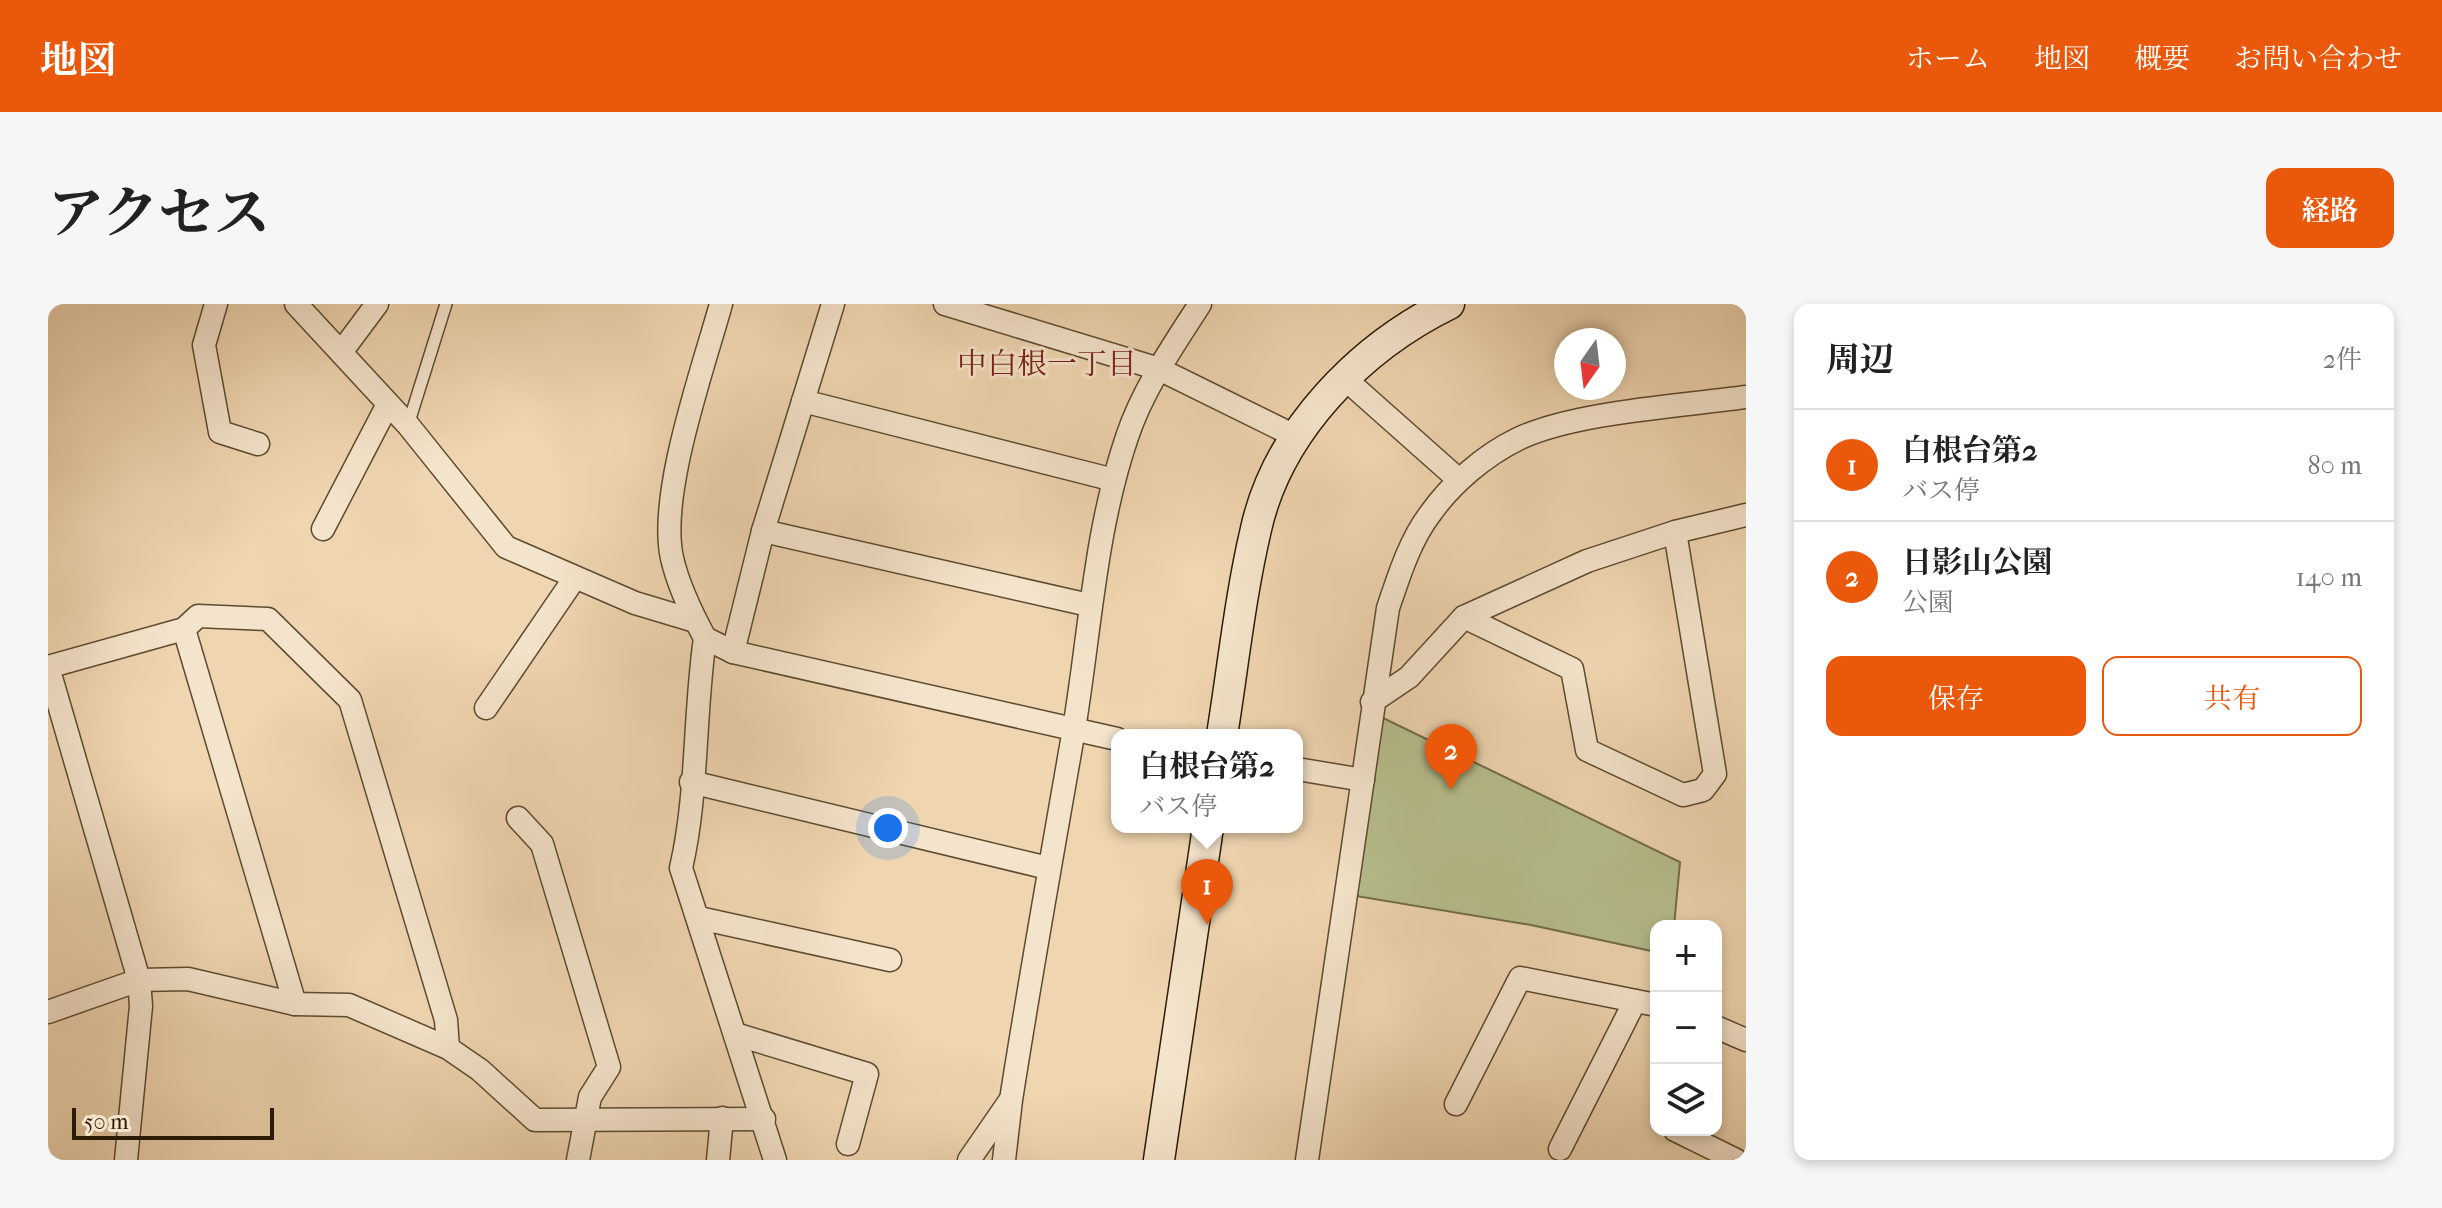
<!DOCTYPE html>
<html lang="ja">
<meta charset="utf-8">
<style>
body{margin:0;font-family:"IM FELL French Canon","Noto Serif JP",serif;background:#f6f6f6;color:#222}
.controls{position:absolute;right:24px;bottom:24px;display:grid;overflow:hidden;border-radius:16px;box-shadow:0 4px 12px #0003}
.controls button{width:72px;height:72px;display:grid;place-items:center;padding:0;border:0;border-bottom:2px solid #e0e0e0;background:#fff;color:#222;font:40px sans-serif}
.compass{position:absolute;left:1506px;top:24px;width:72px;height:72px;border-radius:50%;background:#fff;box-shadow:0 4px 12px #0003;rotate:194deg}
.scale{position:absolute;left:24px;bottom:20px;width:202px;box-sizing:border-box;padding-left:8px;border:4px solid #2c1c06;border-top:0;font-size:22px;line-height:28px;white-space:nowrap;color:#2c1c06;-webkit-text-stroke:6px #f5e4cc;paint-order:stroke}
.you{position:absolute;left:840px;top:524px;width:28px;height:28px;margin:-20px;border:6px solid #fff;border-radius:50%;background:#1a73e8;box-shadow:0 0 0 12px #1a73e833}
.badge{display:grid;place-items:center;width:52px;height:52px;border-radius:50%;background:#ea580c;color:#fff;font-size:26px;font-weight:700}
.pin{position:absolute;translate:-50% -66px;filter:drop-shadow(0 2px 4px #0008)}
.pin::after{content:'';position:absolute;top:42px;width:28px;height:24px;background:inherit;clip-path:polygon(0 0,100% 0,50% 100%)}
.popup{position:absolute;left:1063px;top:425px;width:192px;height:104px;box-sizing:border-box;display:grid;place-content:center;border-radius:16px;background:#fff;filter:drop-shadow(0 2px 6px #0005);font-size:26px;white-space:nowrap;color:#767676}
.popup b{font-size:30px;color:#222}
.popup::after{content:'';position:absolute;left:50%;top:100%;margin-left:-16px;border:16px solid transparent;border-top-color:#fff}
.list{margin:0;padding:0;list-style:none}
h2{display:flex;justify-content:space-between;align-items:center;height:104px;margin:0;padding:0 32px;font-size:34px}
h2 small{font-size:26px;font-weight:400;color:#767676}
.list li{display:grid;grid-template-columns:52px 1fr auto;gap:24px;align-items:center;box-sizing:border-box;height:112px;padding:0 32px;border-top:2px solid #e0e0e0}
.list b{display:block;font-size:30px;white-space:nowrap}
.list p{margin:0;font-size:26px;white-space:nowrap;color:#767676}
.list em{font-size:26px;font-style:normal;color:#767676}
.actions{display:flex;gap:16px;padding:24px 32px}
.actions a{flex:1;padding:18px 0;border:2px solid #ea580c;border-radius:16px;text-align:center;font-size:28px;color:#ea580c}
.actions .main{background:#ea580c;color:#fff}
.icon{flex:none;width:44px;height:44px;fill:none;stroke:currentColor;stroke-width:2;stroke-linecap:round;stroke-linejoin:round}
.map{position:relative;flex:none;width:1698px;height:856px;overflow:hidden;border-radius:16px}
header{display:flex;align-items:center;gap:48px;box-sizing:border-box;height:112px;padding:0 40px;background:#ea580c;color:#fff}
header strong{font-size:38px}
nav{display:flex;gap:44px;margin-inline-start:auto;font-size:28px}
.intro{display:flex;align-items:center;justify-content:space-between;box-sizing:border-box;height:192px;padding:0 48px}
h1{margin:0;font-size:56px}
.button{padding:20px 36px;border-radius:16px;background:#ea580c;color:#fff;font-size:28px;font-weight:700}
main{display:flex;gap:48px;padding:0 48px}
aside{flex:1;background:#fff;border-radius:16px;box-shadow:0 4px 12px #0003}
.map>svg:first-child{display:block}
</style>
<header>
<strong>地図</strong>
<nav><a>ホーム</a><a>地図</a><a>概要</a><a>お問い合わせ</a></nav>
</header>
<div class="intro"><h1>アクセス</h1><a class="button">経路</a></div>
<main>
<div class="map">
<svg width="1698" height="856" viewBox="0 0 1698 856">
<rect width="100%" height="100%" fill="#efd5b0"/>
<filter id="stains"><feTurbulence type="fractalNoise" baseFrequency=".0025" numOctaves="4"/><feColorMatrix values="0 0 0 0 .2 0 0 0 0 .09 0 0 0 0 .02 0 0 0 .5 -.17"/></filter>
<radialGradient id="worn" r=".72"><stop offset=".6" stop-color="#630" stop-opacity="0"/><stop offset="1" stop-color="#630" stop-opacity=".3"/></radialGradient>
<path fill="#b7be8d" stroke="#726d4a" stroke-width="2" d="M 1333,413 L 1632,558 L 1626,622 L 1608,622 L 1608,648 L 1483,621 L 1308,592 Z"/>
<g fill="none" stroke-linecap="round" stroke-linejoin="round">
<g stroke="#5d4a30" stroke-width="14">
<path id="lane" d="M 360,121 L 398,0"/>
</g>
<g stroke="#5d4a30" stroke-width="25">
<g id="street">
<path d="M 168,0 L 156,41 L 172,128 L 210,140"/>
<path d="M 248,0 L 360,121 L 458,243 L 587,299 L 647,317"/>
<path d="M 673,0 C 655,65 610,191 624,254 C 630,281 644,310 657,334 L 685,348 L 1069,435"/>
<path d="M 897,0 L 1111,65 L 1249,133"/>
<path d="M 294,47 L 329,0"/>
<path d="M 1295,73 L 1411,176"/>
<path d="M 755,97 L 1066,176"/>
<path d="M 275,225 L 340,100"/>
<path d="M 715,227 L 1041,301"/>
<path d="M 1416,313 L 1524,365 L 1539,446 L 1635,491 L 1655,486 L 1667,470 L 1627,228"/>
<path d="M 136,325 L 247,700"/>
<path d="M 657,334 C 646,410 650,491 633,564 L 727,856"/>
<path d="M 685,348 L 715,227 L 785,0"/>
<path d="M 1324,398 L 1361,373 L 1416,313 L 1539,257 L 1627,228 L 1698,211"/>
<path d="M 438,404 L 526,275"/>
<path d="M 1249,465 L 1315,476"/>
<path d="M 643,478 L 1000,564"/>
<path d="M 470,514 L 494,540 L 561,763 L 542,793 L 530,856"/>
<path d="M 651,614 L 842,656"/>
<path d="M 0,708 L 91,676 L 140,675 L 247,700 L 301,701 L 400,744 L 432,766 L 487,816 L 716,815"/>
<path d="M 1668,723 L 1698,736"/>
<path d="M 687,730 L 819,770 L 800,840"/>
<path d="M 1408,800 L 1472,674 L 1608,701"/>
<path d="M 1627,826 L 1688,856"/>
<path d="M 1512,845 L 1587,697"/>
<path d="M 78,856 L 93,702 L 91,676 L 0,363 L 136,325 L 150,312 L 220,315 L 302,396 L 398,716 L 400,744"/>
<path d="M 670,856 L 674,814"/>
<path d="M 921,856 L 961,798"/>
<path d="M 956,856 L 963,796 C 982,674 1004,552 1025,431 C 1042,331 1046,230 1079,133 C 1095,85 1125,42 1152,0"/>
<path d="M 1259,856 L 1340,304 C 1351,272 1361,238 1382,210 C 1403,180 1437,151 1470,135 C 1526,108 1634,102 1698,93"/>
</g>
</g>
<g stroke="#2c1c06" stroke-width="33">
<g id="secondary">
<path d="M 1174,431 C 1185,363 1192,293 1208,225 C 1230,126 1313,43 1401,0"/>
<path d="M 1111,856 L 1160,523"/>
</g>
</g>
<use href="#lane" stroke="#f5e4cc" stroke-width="11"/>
<use href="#street" stroke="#f5e4cc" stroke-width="22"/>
<use href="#secondary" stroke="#f5e4cc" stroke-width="30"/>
</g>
<g text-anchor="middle" stroke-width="6" stroke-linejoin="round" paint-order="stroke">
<g font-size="30" fill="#7a1f14" stroke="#f5e4cc">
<text x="999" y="70">中白根一丁目</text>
</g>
</g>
<rect width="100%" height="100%" filter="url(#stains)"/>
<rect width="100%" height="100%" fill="url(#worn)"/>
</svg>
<div class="controls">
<button>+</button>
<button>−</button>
<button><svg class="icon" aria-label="layers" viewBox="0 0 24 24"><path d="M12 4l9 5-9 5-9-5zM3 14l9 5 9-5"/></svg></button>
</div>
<svg class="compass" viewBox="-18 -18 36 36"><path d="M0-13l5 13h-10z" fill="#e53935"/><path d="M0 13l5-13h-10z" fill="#767676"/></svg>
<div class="scale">50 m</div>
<div class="you"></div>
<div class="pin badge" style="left:1159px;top:621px">1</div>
<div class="popup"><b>白根台第2</b>バス停</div>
<div class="pin badge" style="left:1403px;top:486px">2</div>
</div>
<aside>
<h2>周辺<small>2件</small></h2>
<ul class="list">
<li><span class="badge">1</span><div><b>白根台第2</b><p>バス停</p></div><em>80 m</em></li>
<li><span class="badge">2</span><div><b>日影山公園</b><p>公園</p></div><em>140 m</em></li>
</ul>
<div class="actions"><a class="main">保存</a><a>共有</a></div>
</aside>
</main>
